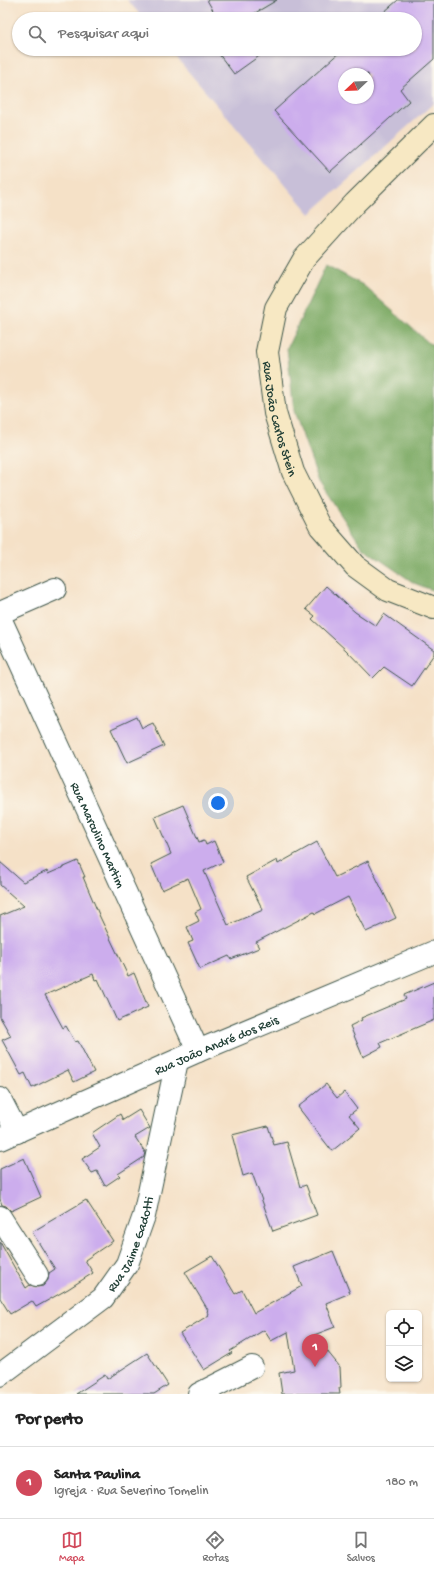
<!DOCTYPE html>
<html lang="pt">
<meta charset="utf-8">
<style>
body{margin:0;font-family:"Gochi Hand",sans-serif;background:#f2f2f2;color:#222}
.controls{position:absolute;right:12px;bottom:12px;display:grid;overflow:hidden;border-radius:6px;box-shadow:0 1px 3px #0004}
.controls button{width:36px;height:36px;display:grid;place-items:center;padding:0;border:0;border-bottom:1px solid #e0e0e0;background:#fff;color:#222;font:20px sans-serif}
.compass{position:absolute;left:338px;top:68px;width:36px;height:36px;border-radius:50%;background:#fff;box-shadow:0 1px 3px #0004;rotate:247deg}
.you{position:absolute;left:218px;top:803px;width:14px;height:14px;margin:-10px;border:3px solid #fff;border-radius:50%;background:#1a73e8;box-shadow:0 0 0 6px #1a73e833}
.badge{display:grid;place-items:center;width:26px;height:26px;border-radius:50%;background:#d1495b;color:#fff;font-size:13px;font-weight:700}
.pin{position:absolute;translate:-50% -33px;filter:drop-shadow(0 1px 2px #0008)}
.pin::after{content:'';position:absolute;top:21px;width:14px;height:12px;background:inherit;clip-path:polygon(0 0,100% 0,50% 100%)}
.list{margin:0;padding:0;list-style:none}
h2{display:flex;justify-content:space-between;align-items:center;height:52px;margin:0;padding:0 16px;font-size:17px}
h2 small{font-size:13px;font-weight:400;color:#767676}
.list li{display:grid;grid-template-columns:26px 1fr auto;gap:12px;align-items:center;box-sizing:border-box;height:72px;padding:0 16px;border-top:1px solid #e0e0e0}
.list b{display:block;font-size:15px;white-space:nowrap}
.list p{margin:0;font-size:13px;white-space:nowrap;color:#767676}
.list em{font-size:13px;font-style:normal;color:#767676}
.icon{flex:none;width:22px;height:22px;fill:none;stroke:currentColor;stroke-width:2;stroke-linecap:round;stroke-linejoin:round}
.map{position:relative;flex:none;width:434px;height:1394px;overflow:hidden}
.search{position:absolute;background:#fff;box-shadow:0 1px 3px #0004;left:12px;right:12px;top:12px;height:44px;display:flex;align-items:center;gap:10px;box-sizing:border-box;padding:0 14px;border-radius:22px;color:#767676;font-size:15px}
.sheet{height:124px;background:#fff}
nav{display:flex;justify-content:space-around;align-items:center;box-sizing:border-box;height:56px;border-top:1px solid #e0e0e0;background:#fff;font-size:11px;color:#767676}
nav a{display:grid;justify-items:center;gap:2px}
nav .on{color:#d1495b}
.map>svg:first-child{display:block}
</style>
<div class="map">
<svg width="434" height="1394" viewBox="0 0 434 1394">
<rect width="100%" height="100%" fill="#fbf7ec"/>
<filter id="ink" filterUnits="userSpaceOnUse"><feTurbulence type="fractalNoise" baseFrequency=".025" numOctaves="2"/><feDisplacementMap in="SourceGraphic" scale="8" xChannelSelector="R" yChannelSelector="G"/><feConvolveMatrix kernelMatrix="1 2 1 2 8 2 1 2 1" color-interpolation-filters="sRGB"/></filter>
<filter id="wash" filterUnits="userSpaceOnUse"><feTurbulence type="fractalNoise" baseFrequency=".012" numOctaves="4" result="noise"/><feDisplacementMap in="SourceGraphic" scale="16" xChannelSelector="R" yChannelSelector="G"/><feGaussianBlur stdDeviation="0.9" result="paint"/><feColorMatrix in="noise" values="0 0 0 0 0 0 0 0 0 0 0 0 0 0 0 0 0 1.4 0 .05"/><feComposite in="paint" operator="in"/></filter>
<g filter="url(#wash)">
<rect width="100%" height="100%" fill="#f5e1c7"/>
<path fill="#c8bfd8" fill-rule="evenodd" d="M 127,0 L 434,0 L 434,103 L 310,214 L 169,49 L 415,49 L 415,19 L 144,19 ZM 344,74 L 368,74 L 368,98 L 344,98 Z"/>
<path fill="#78a761" stroke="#4c724a" d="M 326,265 L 363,285 L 430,344 L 434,344 L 434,591 L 414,583 L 363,548 L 319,482 L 294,411 L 287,348 Z"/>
<g id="blocks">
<g fill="#ccaded" fill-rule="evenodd">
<path d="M 207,0 L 277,0 L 245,19 L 218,19 Z"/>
<path d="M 398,0 L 434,0 L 434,59 L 400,89 L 409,101 L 330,172 L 274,111 L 343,49 L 415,49 L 415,19 L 376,19 ZM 344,74 L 368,74 L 368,98 L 344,98 Z"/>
<path d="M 215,49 L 269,49 L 234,74 Z"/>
<path d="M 326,586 L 355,612 L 376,626 L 384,614 L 434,650 L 434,654 L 412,686 L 384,667 L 373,678 L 346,650 L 312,619 L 315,616 L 306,609 Z"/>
<path d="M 137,717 L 142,728 L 153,723 L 164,746 L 127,763 L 111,729 Z"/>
<path d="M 183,805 L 199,842 L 204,840 L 206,845 L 214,841 L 223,862 L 204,871 L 228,925 L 263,910 L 246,877 L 277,860 L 278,864 L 317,842 L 335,877 L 368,861 L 396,918 L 366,932 L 348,897 L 315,914 L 314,912 L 256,942 L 259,948 L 231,959 L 229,956 L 200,969 L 188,943 L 193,941 L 187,927 L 199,921 L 195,912 L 201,909 L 188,878 L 162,890 L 151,864 L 171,854 L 155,817 Z"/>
<path d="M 78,861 L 85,877 L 83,877 L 100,917 L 128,976 L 134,973 L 148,1007 L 117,1021 L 98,979 L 95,980 L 93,974 L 45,995 L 63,1028 L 66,1026 L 75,1042 L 78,1041 L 94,1072 L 74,1082 L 68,1070 L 32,1088 L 25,1073 L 21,1075 L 2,1040 L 11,1036 L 0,1017 L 0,916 L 24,906 L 0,885 L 0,862 L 23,882 L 47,871 L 48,874 Z"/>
<path d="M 434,982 L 434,1020 L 380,1043 L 382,1047 L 363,1057 L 350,1026 L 362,1020 L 361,1018 L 406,999 L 404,995 Z"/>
<path d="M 326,1084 L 337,1098 L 344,1092 L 357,1109 L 349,1115 L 360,1128 L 332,1151 L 298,1107 Z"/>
<path d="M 139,1110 L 150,1128 L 135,1137 L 145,1152 L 144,1157 L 118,1174 L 120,1176 L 105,1186 L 97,1171 L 92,1173 L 82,1159 L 100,1147 L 92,1133 L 120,1114 L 123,1120 Z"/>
<path d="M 268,1126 L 274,1145 L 287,1142 L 300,1187 L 306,1185 L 317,1215 L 273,1231 L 252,1173 L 243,1176 L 232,1135 Z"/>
<path d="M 24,1158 L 41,1197 L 11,1211 L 6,1206 L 2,1205 L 0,1199 L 0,1169 Z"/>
<path d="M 86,1200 L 113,1241 L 85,1260 L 93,1273 L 68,1289 L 36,1307 L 32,1301 L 10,1314 L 0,1298 L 0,1242 L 26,1288 L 30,1285 L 37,1287 L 43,1286 L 48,1280 L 49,1273 L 55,1269 L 32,1232 Z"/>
<path d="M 333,1251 L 350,1293 L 326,1303 L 335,1327 L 314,1335 L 340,1367 L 341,1387 L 339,1388 L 340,1394 L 282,1394 L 279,1373 L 294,1370 L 288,1332 L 271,1341 L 264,1330 L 230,1351 L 232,1353 L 204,1370 L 180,1333 L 209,1315 L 207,1311 L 208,1310 L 185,1272 L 212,1256 L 235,1294 L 242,1290 L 254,1313 L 302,1286 L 294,1267 Z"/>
<path d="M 147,1353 L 168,1385 L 154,1394 L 76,1394 L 105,1375 L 107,1379 Z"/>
</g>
</g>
</g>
<g filter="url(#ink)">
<use href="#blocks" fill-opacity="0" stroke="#3f564a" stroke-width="1"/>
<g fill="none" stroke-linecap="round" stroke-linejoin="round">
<g stroke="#3f564a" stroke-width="24">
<g id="street">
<path d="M 0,613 L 55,589"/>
<path id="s1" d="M 0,618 L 198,1051"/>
<path d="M 0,1099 L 17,1132"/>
<path id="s2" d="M 0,1139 L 198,1051 L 434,952"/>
<path d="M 0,1217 L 37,1275"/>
<path id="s3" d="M 0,1375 L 103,1298 L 127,1264 L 144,1216 L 177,1061"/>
<path d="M 199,1394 L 252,1367"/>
</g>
</g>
<g stroke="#3f564a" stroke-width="24">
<g id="secondary">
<path id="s4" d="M 434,125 L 355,203 L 304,259 L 276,308 L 267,352 L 275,413 L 293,472 L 320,526 L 355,566 L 388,590 L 434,608"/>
</g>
</g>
<use href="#street" stroke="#fff" stroke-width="22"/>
<use href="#secondary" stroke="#f7e8c3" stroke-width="22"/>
</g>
</g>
<g text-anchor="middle" stroke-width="3" stroke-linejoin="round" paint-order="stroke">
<g font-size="13" fill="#1f3d34" stroke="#fbf7ec">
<text dy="5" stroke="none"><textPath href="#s4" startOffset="356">Rua João Carlos Stein</textPath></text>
<text dy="5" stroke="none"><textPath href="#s1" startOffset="238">Rua Marculino Martim</textPath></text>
<text dy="5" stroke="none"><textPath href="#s2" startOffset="236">Rua João André dos Reis</textPath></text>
<text dy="5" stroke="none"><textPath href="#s3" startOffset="190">Rua Jaime Gadotti</textPath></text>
</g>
</g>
</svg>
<div class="controls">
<button><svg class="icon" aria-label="locate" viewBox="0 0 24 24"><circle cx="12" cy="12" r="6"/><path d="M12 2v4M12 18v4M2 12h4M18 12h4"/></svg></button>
<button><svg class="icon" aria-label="layers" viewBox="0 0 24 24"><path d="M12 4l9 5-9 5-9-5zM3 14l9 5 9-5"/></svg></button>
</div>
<svg class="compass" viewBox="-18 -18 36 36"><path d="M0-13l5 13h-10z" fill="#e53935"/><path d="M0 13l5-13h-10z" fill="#767676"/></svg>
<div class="you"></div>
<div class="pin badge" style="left:315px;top:1367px">1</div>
<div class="search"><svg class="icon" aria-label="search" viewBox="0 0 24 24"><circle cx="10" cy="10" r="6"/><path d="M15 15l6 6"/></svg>Pesquisar aqui</div>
</div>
<section class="sheet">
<h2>Por perto<small></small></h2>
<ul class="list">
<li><span class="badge">1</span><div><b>Santa Paulina</b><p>Igreja · Rua Severino Tomelin</p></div><em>180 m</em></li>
</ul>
</section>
<nav>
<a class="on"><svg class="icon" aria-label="map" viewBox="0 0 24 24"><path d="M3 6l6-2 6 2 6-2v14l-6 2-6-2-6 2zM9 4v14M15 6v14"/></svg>Mapa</a>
<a><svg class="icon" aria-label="directions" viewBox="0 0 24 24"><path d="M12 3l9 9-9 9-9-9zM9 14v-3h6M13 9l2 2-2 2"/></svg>Rotas</a>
<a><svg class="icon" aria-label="saved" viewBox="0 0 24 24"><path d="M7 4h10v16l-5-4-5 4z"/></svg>Salvos</a>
</nav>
